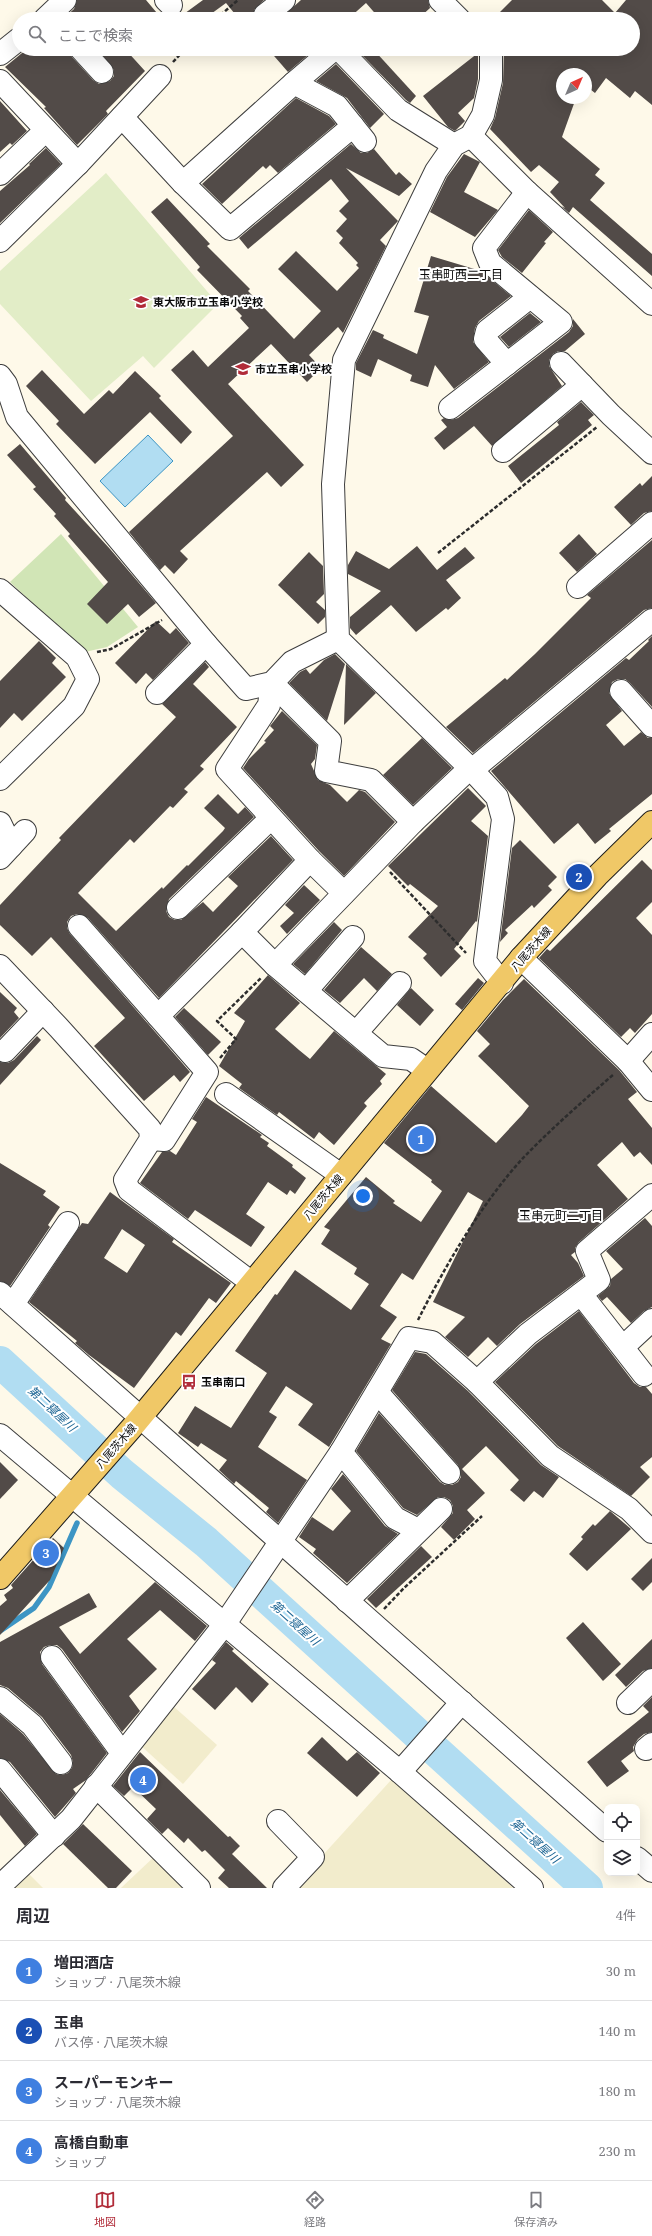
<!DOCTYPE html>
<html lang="ja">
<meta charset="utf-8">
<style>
body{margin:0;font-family:"Noto Serif","Noto Sans JP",serif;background:#f2f2f3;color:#2b2b33}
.controls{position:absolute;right:12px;bottom:12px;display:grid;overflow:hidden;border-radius:8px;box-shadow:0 4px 16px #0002}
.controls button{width:36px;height:36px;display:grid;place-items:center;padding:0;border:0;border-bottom:1px solid #e1e1e2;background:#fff;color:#2b2b33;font:20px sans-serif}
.compass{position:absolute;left:556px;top:68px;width:36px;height:36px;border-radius:50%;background:#fff;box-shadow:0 4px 16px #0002;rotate:44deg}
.you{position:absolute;left:363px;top:1196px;width:14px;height:14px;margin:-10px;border:3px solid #fff;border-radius:50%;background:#1a73e8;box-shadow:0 0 0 6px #1a73e833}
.badge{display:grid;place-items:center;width:26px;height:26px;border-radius:50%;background:#b12c39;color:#fff;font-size:13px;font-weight:700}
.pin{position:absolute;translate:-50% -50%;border:2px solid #fff;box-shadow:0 1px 4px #0006}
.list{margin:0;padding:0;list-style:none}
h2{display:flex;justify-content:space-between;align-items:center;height:52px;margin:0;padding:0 16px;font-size:17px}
h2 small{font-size:13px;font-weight:400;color:#7c7c81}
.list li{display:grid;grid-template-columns:26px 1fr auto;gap:12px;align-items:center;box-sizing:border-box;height:60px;padding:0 16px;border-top:1px solid #e1e1e2}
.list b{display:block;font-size:15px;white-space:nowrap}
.list p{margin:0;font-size:13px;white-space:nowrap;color:#7c7c81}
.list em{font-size:13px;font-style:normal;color:#7c7c81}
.icon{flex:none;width:22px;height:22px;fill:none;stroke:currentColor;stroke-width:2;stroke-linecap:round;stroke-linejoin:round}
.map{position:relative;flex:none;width:652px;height:1888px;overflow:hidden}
.search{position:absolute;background:#fff;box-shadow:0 4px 16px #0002;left:12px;right:12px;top:12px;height:44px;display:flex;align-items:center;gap:10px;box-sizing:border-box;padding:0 14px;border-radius:22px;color:#7c7c81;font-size:15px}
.sheet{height:292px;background:#fff}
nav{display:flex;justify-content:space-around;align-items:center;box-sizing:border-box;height:56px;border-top:1px solid #e1e1e2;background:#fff;font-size:11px;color:#7c7c81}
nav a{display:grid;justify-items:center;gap:2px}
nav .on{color:#b12c39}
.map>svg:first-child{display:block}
</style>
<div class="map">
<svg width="652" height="1888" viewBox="0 0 652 1888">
<rect width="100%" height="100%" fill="#fef9e9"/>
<g fill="#f2eccc">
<path d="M 173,1706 L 217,1745 L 183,1784 L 139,1744 Z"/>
<path d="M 392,1779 L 513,1888 L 293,1888 Z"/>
<path d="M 155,1856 L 187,1888 L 121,1888 Z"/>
<path d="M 26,1871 L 43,1888 L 5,1888 Z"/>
</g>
<path fill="#d1e5b6" d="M 61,534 L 138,627 L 107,647 L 85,652 L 10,582 Z"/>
<path fill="#e2edc7" d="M 106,173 L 218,304 L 154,368 L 143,356 L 91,401 L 0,304 L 0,271 Z"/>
<path fill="#b1ddf2" stroke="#3d95c4" d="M 148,435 L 173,461 L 125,507 L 100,481 Z"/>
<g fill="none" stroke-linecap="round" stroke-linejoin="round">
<path stroke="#3d95c4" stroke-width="5.5" d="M 0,1631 L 34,1608 L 49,1587 L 77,1523"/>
<path stroke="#b1ddf2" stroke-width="32" d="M 0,1362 L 122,1474 L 206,1542 L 587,1888"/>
</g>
<g fill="#524b48" fill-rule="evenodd">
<path d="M 77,0 L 146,0 L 162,19 L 63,19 L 74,9 Z"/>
<path d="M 203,0 L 264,0 L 254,10 L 254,19 L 239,19 L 226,3 L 204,19 L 177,19 Z"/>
<path d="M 301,0 L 428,0 L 430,8 L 418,19 L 380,19 L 366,3 L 348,19 L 280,19 Z"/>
<path d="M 512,0 L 602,0 L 615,13 L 626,0 L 652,0 L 652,105 L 635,91 L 630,98 L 606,78 L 595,93 L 586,86 L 586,74 L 562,74 L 562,98 L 576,98 L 562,137 L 600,169 L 595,175 L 605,183 L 590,200 L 652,254 L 652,276 L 573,207 L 569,213 L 561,206 L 565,208 L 550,192 L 559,182 L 539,165 L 531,172 L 490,129 L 495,118 L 503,83 L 504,49 L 633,49 L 633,19 L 493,19 Z"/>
<path d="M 27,49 L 69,49 L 72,57 L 93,80 L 99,84 L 110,81 L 114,76 L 114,70 L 98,49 L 125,49 L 145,71 L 106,111 L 108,114 L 77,145 L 44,108 L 46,107 L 5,67 Z"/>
<path d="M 268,49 L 315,49 L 288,72 Z"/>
<path d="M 356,49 L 373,49 L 416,96 L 410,103 L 406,100 Z"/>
<path d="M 478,53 L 478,79 L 474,98 L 458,113 L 465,121 L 455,131 L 448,127 L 423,96 Z"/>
<path d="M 336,64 L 384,114 L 370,128 L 347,98 L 316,81 Z"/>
<path d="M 296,98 L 329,116 L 336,124 L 278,173 L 270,165 L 266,169 L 263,166 L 222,204 L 202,184 Z"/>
<path d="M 0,101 L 27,131 L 12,145 L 10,143 L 0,152 Z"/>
<path d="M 351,144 L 361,153 L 367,153 L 374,149 L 396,175 L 399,172 L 412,184 L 399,196 L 346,168 L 398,221 L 380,240 L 386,246 L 343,333 L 338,327 L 309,355 L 321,368 L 307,382 L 271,344 L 228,384 L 304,465 L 281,487 L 267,472 L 180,551 L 188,559 L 174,574 L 165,565 L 160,570 L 129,532 L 233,436 L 171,370 L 193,350 L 208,367 L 249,328 L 240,318 L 242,316 L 197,270 L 200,267 L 151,212 L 167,198 L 210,244 L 207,246 L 250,289 L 248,291 L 294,339 L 321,311 L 278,269 L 296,251 L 337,291 L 359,268 L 356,265 L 358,263 L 339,243 L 343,238 L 336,231 L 347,219 L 339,211 L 349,201 L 331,179 L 248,249 L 239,238 Z"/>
<path d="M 46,148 L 61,164 L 0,223 L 0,191 L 30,165 L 29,164 Z"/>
<path d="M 464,154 L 480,162 L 464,192 L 498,210 L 475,237 L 430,212 L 447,177 Z"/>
<path d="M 529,210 L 553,232 L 544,242 L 546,243 L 522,273 L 502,257 L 498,250 Z"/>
<path d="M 431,256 L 481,271 L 511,296 L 479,321 L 475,328 L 473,342 L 489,362 L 454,389 L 435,365 L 428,387 L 410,381 L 412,375 L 378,359 L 371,377 L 356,370 L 356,363 L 373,330 L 384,335 L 383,338 L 417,354 L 429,316 L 414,312 Z"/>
<path d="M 530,313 L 541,322 L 509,347 L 500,337 Z"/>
<path d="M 573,319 L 585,334 L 565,351 L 558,351 L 553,354 L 549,360 L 549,366 L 562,386 L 492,446 L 474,426 L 444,450 L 434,438 L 447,427 L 441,420 L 444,418 L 451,420 L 458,418 L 569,332 L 573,326 Z"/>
<path d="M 42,370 L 84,414 L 109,390 L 113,394 L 135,371 L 161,396 L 159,398 L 192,432 L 181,444 L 150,412 L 95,464 L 56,424 L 59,421 L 26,386 Z"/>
<path d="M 581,402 L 594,415 L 588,420 L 592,425 L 521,483 L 508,466 L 559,425 L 557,422 Z"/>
<path d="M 20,444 L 66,498 L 65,500 L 110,549 L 156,603 L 139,617 L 128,604 L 107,624 L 87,604 L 108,582 L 68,536 L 70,534 L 54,516 L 56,514 L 33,489 L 36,487 L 7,455 Z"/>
<path d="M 652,476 L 652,511 L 644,513 L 631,525 L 614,507 L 640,483 L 642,486 Z"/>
<path d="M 579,534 L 597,554 L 577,572 L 559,553 Z"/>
<path d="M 652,540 L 652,608 L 644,610 L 630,622 L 473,753 L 446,727 L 505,678 L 507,680 L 535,654 L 591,598 L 587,595 Z"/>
<path d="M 417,546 L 437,570 L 465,547 L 475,558 L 446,580 L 461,598 L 448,610 L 446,608 L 416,632 L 391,605 L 356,635 L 350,628 L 350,617 L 381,591 L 348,574 L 348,565 L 356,551 L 389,569 Z"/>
<path d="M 309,552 L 323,566 L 324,594 L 316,602 L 325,610 L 325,617 L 318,624 L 278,585 Z"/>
<path d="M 156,621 L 170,634 L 176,628 L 189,643 L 153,680 L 146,673 L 136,684 L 115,663 Z"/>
<path d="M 652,636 L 652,707 L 630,683 L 625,679 L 618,679 L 612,682 L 609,693 L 622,711 L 606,725 L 624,746 L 641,732 L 648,738 L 652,738 L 652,794 L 609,829 L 611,831 L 595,844 L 578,823 L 554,844 L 491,771 L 626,658 L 629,660 L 649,641 L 648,640 Z"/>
<path d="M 39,641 L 56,658 L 52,663 L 66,677 L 22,721 L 14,713 L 0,728 L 0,681 Z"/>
<path d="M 335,654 L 345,664 L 327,721 L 289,683 L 300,672 L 306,669 L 310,674 L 324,660 Z"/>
<path d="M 205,662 L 209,667 L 193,684 L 237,727 L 200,766 L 204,769 L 184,789 L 188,792 L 173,808 L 170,806 L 134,843 L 130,839 L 78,893 L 116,931 L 162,887 L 163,889 L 187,865 L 188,866 L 223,831 L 225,828 L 204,808 L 218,794 L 238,814 L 245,807 L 254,817 L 169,899 L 166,911 L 169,917 L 175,920 L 181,920 L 203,902 L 213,912 L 238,886 L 228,877 L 271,836 L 293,860 L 159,998 L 88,918 L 77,914 L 71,916 L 67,922 L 67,928 L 70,934 L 190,1072 L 180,1082 L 174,1075 L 144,1101 L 94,1046 L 125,1018 L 51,937 L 32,956 L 0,925 L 0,905 L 61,840 L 59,838 L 176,717 L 162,704 Z"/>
<path d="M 346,664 L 376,693 L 344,725 Z"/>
<path d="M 282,711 L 317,745 L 315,759 L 311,764 L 318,780 L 330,785 L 347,802 L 359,790 L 365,792 L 395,822 L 344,876 L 319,851 L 243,768 L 249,759 L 266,742 L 264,741 L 274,730 L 270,726 Z"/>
<path d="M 422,738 L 452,768 L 413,805 L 383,775 Z"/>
<path d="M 468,788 L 486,806 L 471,821 L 488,836 L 477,922 L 476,921 L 454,949 L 461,956 L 441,977 L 423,958 L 427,954 L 408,937 L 438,906 L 410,884 L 408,886 L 388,866 Z"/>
<path d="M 520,840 L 557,877 L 548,886 L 552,890 L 534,908 L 532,905 L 505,930 L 508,933 L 500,942 L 512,848 Z"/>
<path d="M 642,860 L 652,870 L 652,902 L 636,918 L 652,935 L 652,1014 L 635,1033 L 630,1028 L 621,1037 L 539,958 L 547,949 L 550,951 Z"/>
<path d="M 304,885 L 320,900 L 287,934 L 280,926 L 294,913 L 285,905 Z"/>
<path d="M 334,922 L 342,930 L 305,974 L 293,964 Z"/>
<path d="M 361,947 L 392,974 L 377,991 L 364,978 L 340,1003 L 324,990 Z"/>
<path d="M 268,975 L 300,1003 L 275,1029 L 299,1050 L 310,1059 L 334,1031 L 386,1074 L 380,1081 L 382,1084 L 364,1103 L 367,1106 L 334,1145 L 319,1132 L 314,1139 L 279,1112 L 277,1115 L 239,1088 L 242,1084 L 219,1066 L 245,1021 L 234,1013 Z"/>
<path d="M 478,978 L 484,983 L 462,1010 L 455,1004 Z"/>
<path d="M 524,979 L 619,1070 L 637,1092 L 628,1099 L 652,1128 L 652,1165 L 640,1152 L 634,1157 L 622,1142 L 597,1165 L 628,1199 L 579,1242 L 575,1248 L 575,1252 L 571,1255 L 578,1263 L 584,1276 L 520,1324 L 497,1346 L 488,1337 L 468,1357 L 445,1337 L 465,1317 L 433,1302 L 483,1201 L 468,1192 L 413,1280 L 402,1273 L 380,1306 L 397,1317 L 381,1339 L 391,1344 L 329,1447 L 298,1425 L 313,1404 L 286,1386 L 269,1412 L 277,1417 L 258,1447 L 307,1480 L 278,1523 L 266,1512 L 269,1508 L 236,1481 L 234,1484 L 219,1470 L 227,1460 L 201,1443 L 198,1447 L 178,1433 L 195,1406 L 231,1428 L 267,1373 L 235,1351 L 275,1294 L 277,1295 L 295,1270 L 351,1310 L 369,1284 L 354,1274 L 357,1268 L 321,1244 L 330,1230 L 324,1227 L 366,1177 L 395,1201 L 393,1203 L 421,1222 L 442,1191 L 431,1182 L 432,1180 L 384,1143 L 431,1086 L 496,1143 L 522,1115 L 529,1106 L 478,1056 L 490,1044 L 477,1031 L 503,1000 Z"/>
<path d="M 411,988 L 434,1010 L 420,1026 L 397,1005 Z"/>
<path d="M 0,992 L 17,1008 L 14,1012 L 19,1018 L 0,1038 Z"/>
<path d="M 184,1008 L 221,1042 L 208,1055 L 175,1017 Z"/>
<path d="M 37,1036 L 41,1040 L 0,1085 L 0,1062 L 8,1063 L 14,1060 Z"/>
<path d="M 206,1097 L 262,1135 L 260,1137 L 269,1143 L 267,1146 L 293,1165 L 292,1167 L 306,1178 L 295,1194 L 290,1190 L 287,1195 L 268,1182 L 246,1214 L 265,1227 L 251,1247 L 195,1210 L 188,1219 L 140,1183 L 162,1152 L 170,1151 L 176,1155 L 197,1122 L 192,1119 Z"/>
<path d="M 0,1163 L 46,1191 L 43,1195 L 60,1207 L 48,1225 L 50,1227 L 10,1286 L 0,1281 Z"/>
<path d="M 110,1192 L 174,1239 L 172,1242 L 231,1283 L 216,1303 L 209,1298 L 181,1336 L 176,1332 L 134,1388 L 89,1355 L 75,1343 L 77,1341 L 29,1302 L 82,1223 L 88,1224 ZM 122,1229 L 145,1245 L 127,1273 L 104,1258 Z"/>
<path d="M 645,1218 L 652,1226 L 652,1307 L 644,1311 L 631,1323 L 607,1297 L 602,1301 L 598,1296 L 610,1286 L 611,1279 L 623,1269 L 606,1251 Z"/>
<path d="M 579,1311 L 634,1383 L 640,1387 L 646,1387 L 652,1394 L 652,1457 L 640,1467 L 650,1477 L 631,1496 L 558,1446 L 495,1382 L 536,1344 Z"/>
<path d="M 415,1352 L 426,1354 L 468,1391 L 541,1465 L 559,1477 L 543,1498 L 534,1491 L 524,1502 L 510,1490 L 519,1480 L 486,1446 L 462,1469 L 485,1493 L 467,1510 L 475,1519 L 454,1540 L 441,1527 L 453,1513 L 453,1506 L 450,1500 L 444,1497 L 438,1497 L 417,1515 L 403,1508 L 356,1451 L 379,1413 L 440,1482 L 445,1485 L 452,1485 L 458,1482 L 461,1477 L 458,1465 L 392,1390 Z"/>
<path d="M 0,1462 L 18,1480 L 0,1499 Z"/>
<path d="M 343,1474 L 385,1526 L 398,1534 L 347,1583 L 313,1553 L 316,1549 L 299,1537 L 312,1517 L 333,1531 L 351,1511 L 331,1489 Z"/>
<path d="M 610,1511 L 631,1529 L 587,1571 L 569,1554 L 583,1539 L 581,1537 L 593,1524 L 595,1526 Z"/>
<path d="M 53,1538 L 64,1548 L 50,1580 L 0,1635 L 0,1606 L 7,1600 L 4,1595 L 13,1588 L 11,1585 Z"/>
<path d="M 421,1546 L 432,1557 L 376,1608 L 367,1599 Z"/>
<path d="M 652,1558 L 652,1582 L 643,1591 L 631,1579 Z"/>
<path d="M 155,1582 L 207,1626 L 195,1641 L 160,1610 L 127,1639 L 157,1669 L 129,1696 L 140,1711 L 122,1732 L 62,1649 L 57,1645 L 50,1645 L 44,1647 L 40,1652 L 42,1664 L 107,1753 L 86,1780 L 73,1789 L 76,1793 L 55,1817 L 10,1762 L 0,1758 L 0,1714 L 23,1734 L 56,1774 L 62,1775 L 68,1773 L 72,1768 L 73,1762 L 71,1755 L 42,1717 L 8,1688 L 0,1685 L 0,1642 L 89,1593 L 97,1607 L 59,1627 L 80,1654 Z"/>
<path d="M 583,1622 L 621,1664 L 603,1681 L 566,1638 Z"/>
<path d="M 652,1639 L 652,1668 L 643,1671 L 626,1687 L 615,1675 Z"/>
<path d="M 226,1642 L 234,1649 L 232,1651 L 269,1684 L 252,1703 L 236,1687 L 215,1710 L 192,1689 L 216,1663 L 212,1660 Z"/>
<path d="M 652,1697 L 652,1732 L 644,1734 L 638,1739 L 633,1747 L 634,1751 L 621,1761 L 629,1771 L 607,1787 L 587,1762 L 649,1712 L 643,1706 Z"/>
<path d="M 322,1737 L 347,1761 L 357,1752 L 380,1773 L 357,1797 L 307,1753 Z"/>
<path d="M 140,1752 L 228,1837 L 230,1836 L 240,1846 L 232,1854 L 267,1888 L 229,1888 L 218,1878 L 225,1870 L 205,1850 L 202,1852 L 188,1838 L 184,1843 L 168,1828 L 162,1834 L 147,1819 L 156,1809 L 133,1787 L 124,1796 L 113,1786 Z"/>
<path d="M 0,1790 L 37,1834 L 25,1846 L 0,1815 Z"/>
<path d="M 83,1824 L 132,1871 L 116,1888 L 108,1888 L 63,1844 Z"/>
</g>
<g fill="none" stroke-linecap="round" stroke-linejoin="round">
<g stroke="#3e3e3e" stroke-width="24">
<g id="minor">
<path d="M 166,0 L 171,5"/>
<path d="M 440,0 L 459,19"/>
<path d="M 265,15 L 284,0"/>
<path d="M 45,19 L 65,0"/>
<path d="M 81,49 L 102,72"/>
<path d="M 339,49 L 398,110 L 454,145"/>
<path d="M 491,49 L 491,80 L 483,115 L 471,136 L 454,145 L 436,171 L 344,360 L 333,484 L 338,639 L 472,770 L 497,797 L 503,819 L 485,961 L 502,983"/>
<path d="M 0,54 L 19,39"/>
<path d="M 0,81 L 78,164"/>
<path d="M 294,83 L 334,49"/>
<path d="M 122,117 L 183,183 L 230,229 L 353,126"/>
<path d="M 471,136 L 527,192 L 652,304"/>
<path d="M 0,174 L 46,130"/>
<path d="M 183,183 L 294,83 L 337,106 L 365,141"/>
<path d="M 0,241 L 78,164 L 160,76"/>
<path d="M 561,363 L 611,415 L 652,453"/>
<path d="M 507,364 L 485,339 L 487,331 L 530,297"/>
<path d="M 0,376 L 6,384 L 17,417 L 206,644 L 246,689 L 272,683 L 292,662 L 338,639"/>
<path d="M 450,408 L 561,322 L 490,263 L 484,248 L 527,192"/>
<path d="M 503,451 L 582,385"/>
<path d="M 578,587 L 652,523"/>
<path d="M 0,590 L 77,657 L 88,679 L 74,706 L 0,779"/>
<path d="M 272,683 L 269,705 L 227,769 L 310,860 L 242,932 L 275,965 L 383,1056 L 411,1059 L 427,1070"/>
<path d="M 272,683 L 330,741 L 326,771 L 371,780 L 413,822"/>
<path d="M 621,691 L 652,726"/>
<path d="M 157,693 L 206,644"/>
<path d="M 472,770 L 652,620"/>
<path d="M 0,823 L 11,846"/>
<path d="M 0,858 L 25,831"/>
<path d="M 310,860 L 344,893"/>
<path d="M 178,908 L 271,818"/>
<path d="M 79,926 L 207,1072 L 164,1140 L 151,1139"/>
<path d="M 521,958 L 628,1061 L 652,1090"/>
<path d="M 275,965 L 413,822 L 470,768"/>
<path d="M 0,966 L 59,1028 L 150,1129 L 151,1139 L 125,1180 L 129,1190 L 252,1283"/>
<path d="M 306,991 L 353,937"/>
<path d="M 158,1016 L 242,932"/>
<path d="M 356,1033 L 400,983"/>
<path d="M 5,1051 L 43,1011"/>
<path d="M 628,1061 L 652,1034"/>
<path d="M 226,1094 L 341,1175"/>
<path d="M 0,1293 L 607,1831"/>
<path d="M 581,1294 L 644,1375"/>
<path d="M 13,1304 L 68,1223"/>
<path d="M 623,1347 L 652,1320"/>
<path d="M 477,1382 L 528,1334 L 599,1280 L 587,1251 L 652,1195"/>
<path d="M 377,1392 L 449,1473"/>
<path d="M 0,1435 L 400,1772 L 532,1888"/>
<path d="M 341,1452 L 395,1518 L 418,1530"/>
<path d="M 347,1601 L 441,1509"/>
<path d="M 52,1657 L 122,1753"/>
<path d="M 0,1698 L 32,1725 L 61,1763"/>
<path d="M 628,1703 L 652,1680"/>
<path d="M 646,1749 L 652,1744"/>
<path d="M 0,1770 L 54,1836"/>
<path d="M 400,1772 L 462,1702"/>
<path d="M 96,1786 L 199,1888"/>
<path d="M 278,1821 L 313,1857 L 284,1888"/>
<path d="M 637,1858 L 652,1871"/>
<path d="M 0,1886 L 71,1819 L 224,1625 L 341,1452 L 409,1338 L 432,1342 L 477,1382 L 550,1456 L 629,1509 L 652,1532"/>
</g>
</g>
<g stroke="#1c1c1c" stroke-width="24">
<path id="major" d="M 0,1578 L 135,1424 L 521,958 L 597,876 L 652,822"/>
</g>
<g stroke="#2d2d2d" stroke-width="2.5" stroke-dasharray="4 2" stroke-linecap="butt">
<path d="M 216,19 L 238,0"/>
<path d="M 173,62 L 185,49"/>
<path d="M 438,553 L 597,427"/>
<path d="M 97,652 L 111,649 L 162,620"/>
<path d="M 390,872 L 466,953"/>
<path d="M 220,1058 L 236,1039 L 217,1021 L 261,978"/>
<path d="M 418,1320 C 445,1266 483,1201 524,1157 C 552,1128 583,1101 614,1074"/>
<path d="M 384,1609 L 404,1588 L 482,1516"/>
</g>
<use href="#minor" stroke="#fff" stroke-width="22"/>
<use href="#major" stroke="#f0c867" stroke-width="22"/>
</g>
<defs>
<g id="school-bare" transform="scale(1.2)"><path d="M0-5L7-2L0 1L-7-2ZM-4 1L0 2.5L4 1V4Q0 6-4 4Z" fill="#b12c39" stroke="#fff" stroke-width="2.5" paint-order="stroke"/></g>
<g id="bus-bare" transform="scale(1.2)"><path d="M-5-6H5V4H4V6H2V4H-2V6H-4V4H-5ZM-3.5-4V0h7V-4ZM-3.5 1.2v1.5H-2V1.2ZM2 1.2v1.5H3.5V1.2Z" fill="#b12c39" stroke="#fff" stroke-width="2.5" paint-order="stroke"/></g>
</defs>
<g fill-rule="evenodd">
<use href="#school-bare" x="141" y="302"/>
<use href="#school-bare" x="243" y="369"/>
<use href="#bus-bare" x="189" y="1382"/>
</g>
<g text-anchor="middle" stroke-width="4" stroke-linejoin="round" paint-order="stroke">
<g font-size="11" font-weight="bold" fill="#0b0b0b" stroke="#fff" text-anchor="start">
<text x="153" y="306">東大阪市立玉串小学校</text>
<text x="255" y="373">市立玉串小学校</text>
<text x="201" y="1386">玉串南口</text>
</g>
<g font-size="11" fill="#0b0b0b" stroke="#fff">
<text transform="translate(531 949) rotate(-49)" y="4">八尾茨木線</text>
<text transform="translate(323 1197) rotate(-50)" y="4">八尾茨木線</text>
<text transform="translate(116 1446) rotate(-49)" y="4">八尾茨木線</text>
</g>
<g font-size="12" fill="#0b0b0b" stroke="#fff">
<text x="461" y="279">玉串町西二丁目</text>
<text x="561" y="1220">玉串元町二丁目</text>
</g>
<g font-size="12" font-style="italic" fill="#1c6594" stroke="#fff">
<text transform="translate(52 1409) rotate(43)" y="4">第二寝屋川</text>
<text transform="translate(295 1623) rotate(42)" y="4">第二寝屋川</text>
<text transform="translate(535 1841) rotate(42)" y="4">第二寝屋川</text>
</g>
</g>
</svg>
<div class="controls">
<button><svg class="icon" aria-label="locate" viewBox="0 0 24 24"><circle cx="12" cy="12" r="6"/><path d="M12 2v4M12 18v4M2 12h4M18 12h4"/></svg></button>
<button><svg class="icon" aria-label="layers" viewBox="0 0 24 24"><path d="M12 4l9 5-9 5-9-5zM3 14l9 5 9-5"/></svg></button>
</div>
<svg class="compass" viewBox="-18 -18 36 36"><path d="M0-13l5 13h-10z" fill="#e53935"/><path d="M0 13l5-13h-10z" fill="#7c7c81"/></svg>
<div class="you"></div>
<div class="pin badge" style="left:421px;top:1139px;background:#3f7fe0">1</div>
<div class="pin badge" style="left:579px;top:877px;background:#1a4fb4">2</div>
<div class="pin badge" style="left:46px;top:1553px;background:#3f7fe0">3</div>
<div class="pin badge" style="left:143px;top:1780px;background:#3f7fe0">4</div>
<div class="search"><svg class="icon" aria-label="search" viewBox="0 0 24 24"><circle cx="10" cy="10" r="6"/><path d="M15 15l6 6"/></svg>ここで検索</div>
</div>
<section class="sheet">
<h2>周辺<small>4件</small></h2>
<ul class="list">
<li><span class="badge" style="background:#3f7fe0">1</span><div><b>増田酒店</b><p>ショップ · 八尾茨木線</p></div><em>30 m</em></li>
<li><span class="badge" style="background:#1a4fb4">2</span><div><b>玉串</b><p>バス停 · 八尾茨木線</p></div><em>140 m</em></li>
<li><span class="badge" style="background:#3f7fe0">3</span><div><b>スーパーモンキー</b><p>ショップ · 八尾茨木線</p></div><em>180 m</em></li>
<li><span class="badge" style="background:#3f7fe0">4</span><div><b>高橋自動車</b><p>ショップ</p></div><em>230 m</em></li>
</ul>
</section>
<nav>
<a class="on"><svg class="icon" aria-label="map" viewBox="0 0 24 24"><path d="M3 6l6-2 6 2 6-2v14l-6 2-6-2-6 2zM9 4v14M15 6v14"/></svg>地図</a>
<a><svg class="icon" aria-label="directions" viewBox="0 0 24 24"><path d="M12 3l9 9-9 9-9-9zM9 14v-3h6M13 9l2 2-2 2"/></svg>経路</a>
<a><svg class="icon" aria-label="saved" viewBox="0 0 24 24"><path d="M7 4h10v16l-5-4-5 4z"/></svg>保存済み</a>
</nav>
